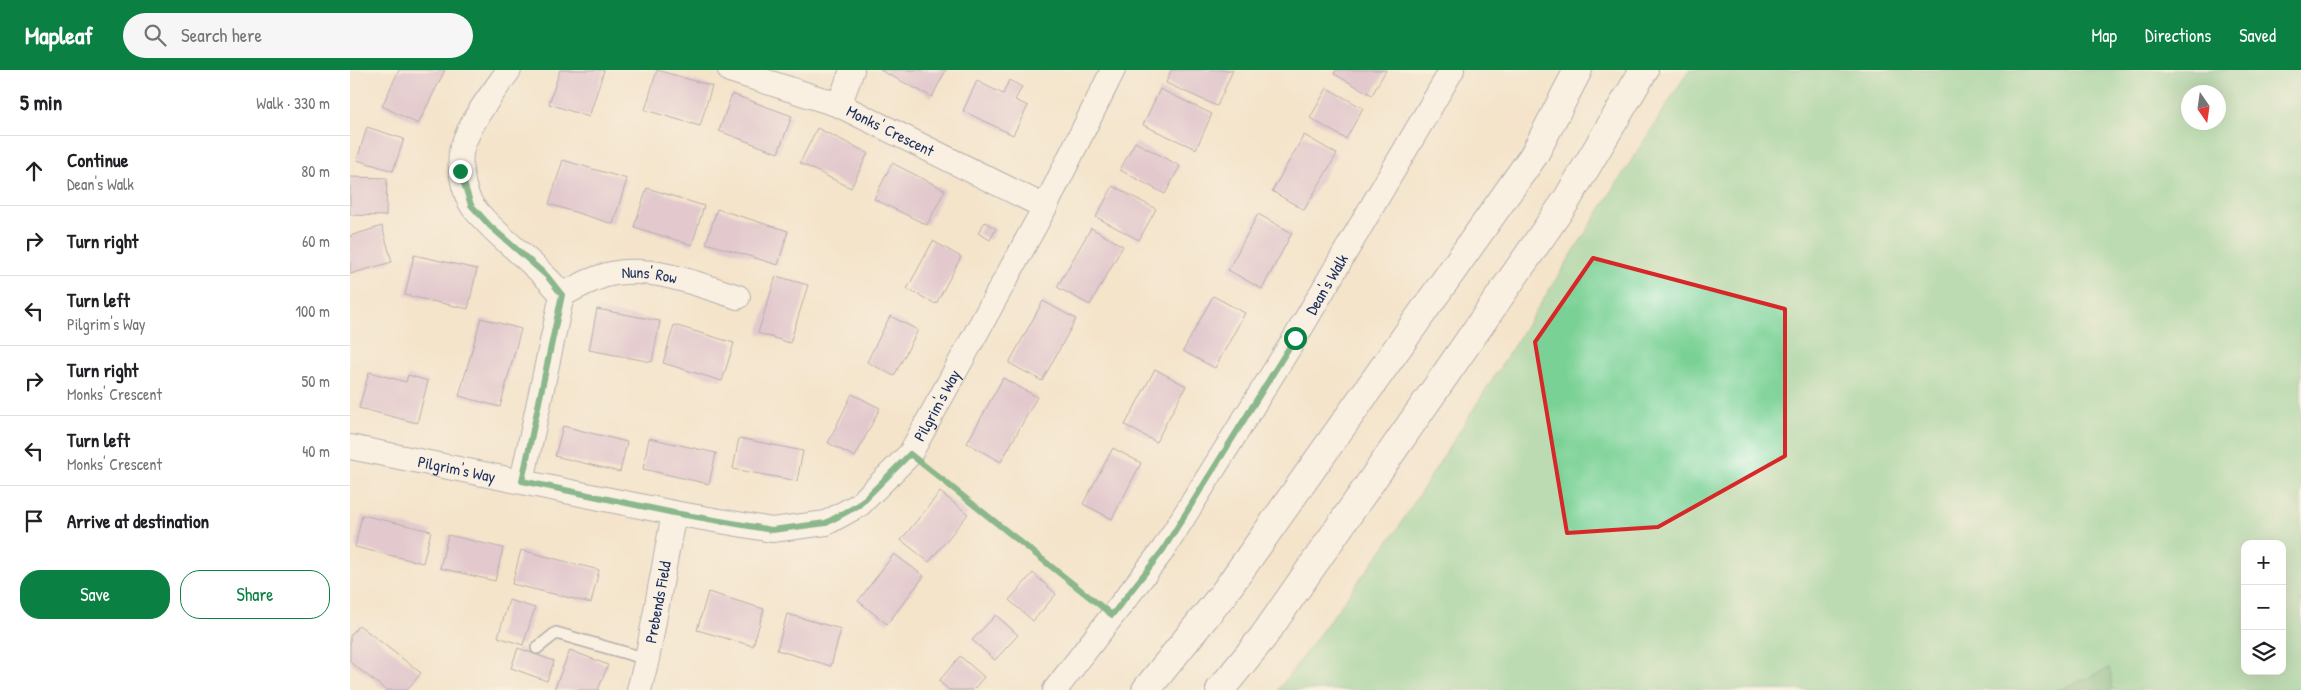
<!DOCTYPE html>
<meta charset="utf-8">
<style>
body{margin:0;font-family:"Patrick Hand",sans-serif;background:#f6f6f6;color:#202124}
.controls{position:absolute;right:15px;bottom:15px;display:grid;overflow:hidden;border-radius:10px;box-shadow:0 5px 20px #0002}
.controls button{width:45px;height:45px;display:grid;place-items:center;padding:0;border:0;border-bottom:1px solid #e0e0e0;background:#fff;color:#202124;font:25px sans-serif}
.compass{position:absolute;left:1831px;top:15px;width:45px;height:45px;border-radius:50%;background:#fff;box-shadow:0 5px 20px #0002;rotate:167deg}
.stop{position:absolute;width:15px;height:15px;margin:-11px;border:4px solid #0b8043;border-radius:50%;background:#fff}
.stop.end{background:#0b8043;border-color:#fff;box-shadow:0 1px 5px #0008}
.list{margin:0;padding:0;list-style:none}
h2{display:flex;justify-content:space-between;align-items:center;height:65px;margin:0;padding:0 20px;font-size:21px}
h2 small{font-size:16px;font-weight:400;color:#757577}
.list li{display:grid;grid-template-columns:32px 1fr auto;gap:15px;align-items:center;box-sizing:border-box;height:70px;padding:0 20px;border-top:1px solid #e0e0e0}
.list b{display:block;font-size:19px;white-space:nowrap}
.list p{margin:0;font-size:16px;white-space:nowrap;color:#757577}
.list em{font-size:16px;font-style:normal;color:#757577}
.actions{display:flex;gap:10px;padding:15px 20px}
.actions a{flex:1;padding:11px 0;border:1px solid #0b8043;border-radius:20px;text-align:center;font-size:18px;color:#0b8043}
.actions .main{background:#0b8043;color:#fff}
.icon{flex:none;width:28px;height:28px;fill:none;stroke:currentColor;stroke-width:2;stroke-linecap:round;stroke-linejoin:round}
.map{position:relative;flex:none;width:1951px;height:620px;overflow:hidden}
header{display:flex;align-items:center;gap:30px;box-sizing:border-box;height:70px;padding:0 25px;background:#0b8043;color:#fff}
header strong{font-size:24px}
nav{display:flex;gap:28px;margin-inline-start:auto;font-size:18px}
.search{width:350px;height:45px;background:#f6f6f6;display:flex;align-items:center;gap:12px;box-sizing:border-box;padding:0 18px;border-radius:28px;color:#757577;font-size:19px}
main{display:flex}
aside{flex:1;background:#fff}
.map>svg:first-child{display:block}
</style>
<header>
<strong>Mapleaf</strong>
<div class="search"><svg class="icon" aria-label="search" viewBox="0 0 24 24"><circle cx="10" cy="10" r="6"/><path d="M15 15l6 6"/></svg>Search here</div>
<nav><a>Map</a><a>Directions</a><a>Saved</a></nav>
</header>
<main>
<aside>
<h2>5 min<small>Walk · 330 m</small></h2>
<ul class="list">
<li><svg class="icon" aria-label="ahead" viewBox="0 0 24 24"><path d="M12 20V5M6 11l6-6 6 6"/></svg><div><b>Continue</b><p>Dean's Walk</p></div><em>80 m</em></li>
<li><svg class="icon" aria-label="right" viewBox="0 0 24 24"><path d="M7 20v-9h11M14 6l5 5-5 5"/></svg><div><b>Turn right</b></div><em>60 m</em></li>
<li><svg class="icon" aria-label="left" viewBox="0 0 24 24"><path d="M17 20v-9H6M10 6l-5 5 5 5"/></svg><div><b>Turn left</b><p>Pilgrim's Way</p></div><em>100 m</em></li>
<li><svg class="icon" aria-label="right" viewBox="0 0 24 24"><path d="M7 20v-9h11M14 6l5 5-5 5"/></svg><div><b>Turn right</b><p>Monks' Crescent</p></div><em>50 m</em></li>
<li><svg class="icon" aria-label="left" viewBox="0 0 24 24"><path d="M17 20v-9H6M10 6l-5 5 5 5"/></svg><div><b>Turn left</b><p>Monks' Crescent</p></div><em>40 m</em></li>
<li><svg class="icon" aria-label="arrive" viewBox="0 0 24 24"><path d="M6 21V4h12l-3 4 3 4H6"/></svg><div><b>Arrive at destination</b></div></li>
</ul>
<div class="actions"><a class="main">Save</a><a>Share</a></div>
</aside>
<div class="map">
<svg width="1951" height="620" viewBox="0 0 1951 620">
<rect width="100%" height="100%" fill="#fdfcf7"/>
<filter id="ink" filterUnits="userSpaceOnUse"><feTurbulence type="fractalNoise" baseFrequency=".02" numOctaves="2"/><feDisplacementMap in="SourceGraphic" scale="10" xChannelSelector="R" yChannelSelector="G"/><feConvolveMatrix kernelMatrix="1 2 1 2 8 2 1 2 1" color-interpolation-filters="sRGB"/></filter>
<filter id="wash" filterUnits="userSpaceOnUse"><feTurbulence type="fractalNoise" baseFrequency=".0096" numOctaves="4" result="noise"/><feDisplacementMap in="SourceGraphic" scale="20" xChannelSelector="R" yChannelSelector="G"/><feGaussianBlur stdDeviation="1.12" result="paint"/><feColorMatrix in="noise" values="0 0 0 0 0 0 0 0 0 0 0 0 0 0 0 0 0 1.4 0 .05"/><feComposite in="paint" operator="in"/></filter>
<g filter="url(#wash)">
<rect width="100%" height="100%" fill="#f4e4cb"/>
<path fill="#7ad195" stroke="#4a807a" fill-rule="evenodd" d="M 1339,0 L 1951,0 L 1951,620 L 928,620 L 1046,461 ZM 1838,22 L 1868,22 L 1868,52 L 1838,52 ZM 1895,474 L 1932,474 L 1932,601 L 1895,601 Z"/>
<path fill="#63b37e" stroke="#3f716e" d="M 1760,598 L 1763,620 L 1708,620 Z"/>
<g id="blocks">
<g fill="#cea9d2">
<path d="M 49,0 L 95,0 L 68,54 L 32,36 Z"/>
<path d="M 210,0 L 254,0 L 239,47 L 199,34 Z"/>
<path d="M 307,0 L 362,16 L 350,56 L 295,40 Z"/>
<path d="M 530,0 L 596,0 L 582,27 Z"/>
<path d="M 821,0 L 883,0 L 867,36 L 816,13 Z"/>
<path d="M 986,0 L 1036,0 L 1022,25 L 984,4 Z"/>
<path d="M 659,10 L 672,17 L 665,30 L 678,36 L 663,65 L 613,41 L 627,11 L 653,24 Z"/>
<path d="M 977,18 L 1013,38 L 996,69 L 960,48 Z"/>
<path d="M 810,19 L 862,44 L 846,79 L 793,55 Z"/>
<path d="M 382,24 L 442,46 L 428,83 L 369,61 Z"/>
<path d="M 17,57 L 54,69 L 43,101 L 7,90 Z"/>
<path d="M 467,58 L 518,83 L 501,118 L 450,93 Z"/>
<path d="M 954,65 L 987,84 L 954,140 L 922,121 Z"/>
<path d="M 785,72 L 830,96 L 815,124 L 770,100 Z"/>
<path d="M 213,90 L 277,109 L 263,154 L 199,134 Z"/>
<path d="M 542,93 L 595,120 L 577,155 L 524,129 Z"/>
<path d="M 0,107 L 37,108 L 36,146 L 0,145 Z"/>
<path d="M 763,116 L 806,139 L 789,170 L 746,147 Z"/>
<path d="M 297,118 L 354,136 L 342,175 L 284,157 Z"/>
<path d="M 367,139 L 438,161 L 428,195 L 356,173 Z"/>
<path d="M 908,144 L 942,163 L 912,219 L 878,200 Z"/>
<path d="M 635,152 L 646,159 L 640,170 L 628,163 Z"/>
<path d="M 32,156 L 42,192 L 0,204 L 0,166 Z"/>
<path d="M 741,158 L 773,176 L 740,235 L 707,217 Z"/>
<path d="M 583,171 L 611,187 L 586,234 L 557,219 Z"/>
<path d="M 64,185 L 127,199 L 118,239 L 55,225 Z"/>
<path d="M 426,206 L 458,215 L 440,273 L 408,263 Z"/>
<path d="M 863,226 L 895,243 L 865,298 L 833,281 Z"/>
<path d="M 693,231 L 726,249 L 692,311 L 659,293 Z"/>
<path d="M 247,239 L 310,251 L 302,292 L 239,280 Z"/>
<path d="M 540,246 L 568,260 L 544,306 L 517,292 Z"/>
<path d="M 131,248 L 171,259 L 150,337 L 109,326 Z"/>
<path d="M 324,255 L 384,273 L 372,311 L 313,293 Z"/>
<path d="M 805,299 L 836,316 L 806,372 L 775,355 Z"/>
<path d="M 19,302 L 56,312 L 58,305 L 78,311 L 67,353 L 9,338 Z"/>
<path d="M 653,308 L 687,327 L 651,392 L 617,373 Z"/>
<path d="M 502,324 L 530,338 L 505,387 L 478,373 Z"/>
<path d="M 213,356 L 277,372 L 270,402 L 205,386 Z"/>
<path d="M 299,368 L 366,383 L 359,414 L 293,399 Z"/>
<path d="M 389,368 L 453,381 L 447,411 L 383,399 Z"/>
<path d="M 763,378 L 791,393 L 762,449 L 733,434 Z"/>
<path d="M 590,422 L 618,444 L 579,492 L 551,470 Z"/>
<path d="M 12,445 L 81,461 L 73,493 L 5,477 Z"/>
<path d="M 98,465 L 153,478 L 145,511 L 90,498 Z"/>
<path d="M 171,480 L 249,500 L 241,533 L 162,514 Z"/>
<path d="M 544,484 L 574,506 L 537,554 L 508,531 Z"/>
<path d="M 683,503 L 706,524 L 683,551 L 659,530 Z"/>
<path d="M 358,522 L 414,539 L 403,576 L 347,560 Z"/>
<path d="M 159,530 L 185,538 L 173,575 L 148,567 Z"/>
<path d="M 437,544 L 491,559 L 481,596 L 427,580 Z"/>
<path d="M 646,545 L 668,565 L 645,590 L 622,570 Z"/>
<path d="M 9,555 L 71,603 L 57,620 L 36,620 L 0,592 L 0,566 Z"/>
<path d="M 168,578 L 204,591 L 197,611 L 161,598 Z"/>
<path d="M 220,580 L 258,595 L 248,620 L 204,620 Z"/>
<path d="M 610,586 L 634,607 L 623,620 L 599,620 L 589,611 Z"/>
</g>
</g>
</g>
<g filter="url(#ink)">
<use href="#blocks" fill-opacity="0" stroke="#676e84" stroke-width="1"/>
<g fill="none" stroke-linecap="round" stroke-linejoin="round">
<g stroke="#676e84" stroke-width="14">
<path id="service" d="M 187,578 L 206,563 L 297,589"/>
</g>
<g stroke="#676e84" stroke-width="26">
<g id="minor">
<path d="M 159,0 C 142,24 123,47 113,75 C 107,90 113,123 123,137 C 149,170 186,192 212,225 L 172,411"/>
<path id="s1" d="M 380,0 L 489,35 L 695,137"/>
<path d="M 489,35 L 502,0"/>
<path id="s2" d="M 212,225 C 229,216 247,206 266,203 C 308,197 349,215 388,227"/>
<path id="s3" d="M 0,377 L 324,443 L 422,460 L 476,453 L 509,435 L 560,384 L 695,137 L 763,0"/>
<path id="s4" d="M 289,620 L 297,589 L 324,443"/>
<path id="s5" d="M 705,620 L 813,480 L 945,268 L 1102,0"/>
</g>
</g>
<g stroke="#676e84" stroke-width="30">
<g id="trunk">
<path d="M 796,620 L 874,523 L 1184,85 L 1228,0"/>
<path d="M 870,620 L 913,567 L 1216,131 L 1294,0"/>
</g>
</g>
<path stroke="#676e84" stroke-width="3" stroke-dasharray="1 4" stroke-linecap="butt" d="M 580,400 L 743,530"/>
<use href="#service" stroke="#fff" stroke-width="11"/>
<use href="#minor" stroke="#fff" stroke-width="24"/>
<use href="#trunk" stroke="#fff" stroke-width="28"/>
</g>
</g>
<g fill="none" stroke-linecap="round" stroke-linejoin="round" filter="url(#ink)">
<path stroke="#0b8043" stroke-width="6" d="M 110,101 L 121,135 L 140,156 L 197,206 L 212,225 L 172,411 L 324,443 L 422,460 L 476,453 L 509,435 L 560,384 L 762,545 L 813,480 L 945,268"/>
</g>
<path d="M0 0H1951V620H0ZM 1243,188 L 1435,239 L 1435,386 L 1308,457 L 1217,463 L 1185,272 Z" fill="#f4e4cb" fill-opacity=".55" fill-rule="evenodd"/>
<path fill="none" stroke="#d62828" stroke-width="4" stroke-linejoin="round" d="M 1243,188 L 1435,239 L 1435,386 L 1308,457 L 1217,463 L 1185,272 Z"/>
<g text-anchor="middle" stroke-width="4" stroke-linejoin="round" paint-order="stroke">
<g font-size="16" fill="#1b2f5e" stroke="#fdfcf7">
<text dy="6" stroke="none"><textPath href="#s1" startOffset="172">Monks' Crescent</textPath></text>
<text dy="6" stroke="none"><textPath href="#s2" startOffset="92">Nuns' Row</textPath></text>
<text dy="6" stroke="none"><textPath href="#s5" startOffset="489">Dean's Walk</textPath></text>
<text dy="6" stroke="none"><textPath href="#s3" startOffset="650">Pilgrim's Way</textPath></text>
<text dy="6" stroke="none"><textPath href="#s3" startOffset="109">Pilgrim's Way</textPath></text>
<text dy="6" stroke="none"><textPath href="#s4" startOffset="90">Prebends Field</textPath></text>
</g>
</g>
</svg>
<div class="controls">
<button>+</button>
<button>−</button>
<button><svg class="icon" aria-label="layers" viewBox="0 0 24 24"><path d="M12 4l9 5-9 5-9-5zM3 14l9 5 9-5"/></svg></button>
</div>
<svg class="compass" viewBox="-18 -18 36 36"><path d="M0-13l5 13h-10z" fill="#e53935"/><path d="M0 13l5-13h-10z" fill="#757577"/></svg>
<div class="stop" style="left:945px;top:268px"></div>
<div class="stop end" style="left:110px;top:101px"></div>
</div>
</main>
